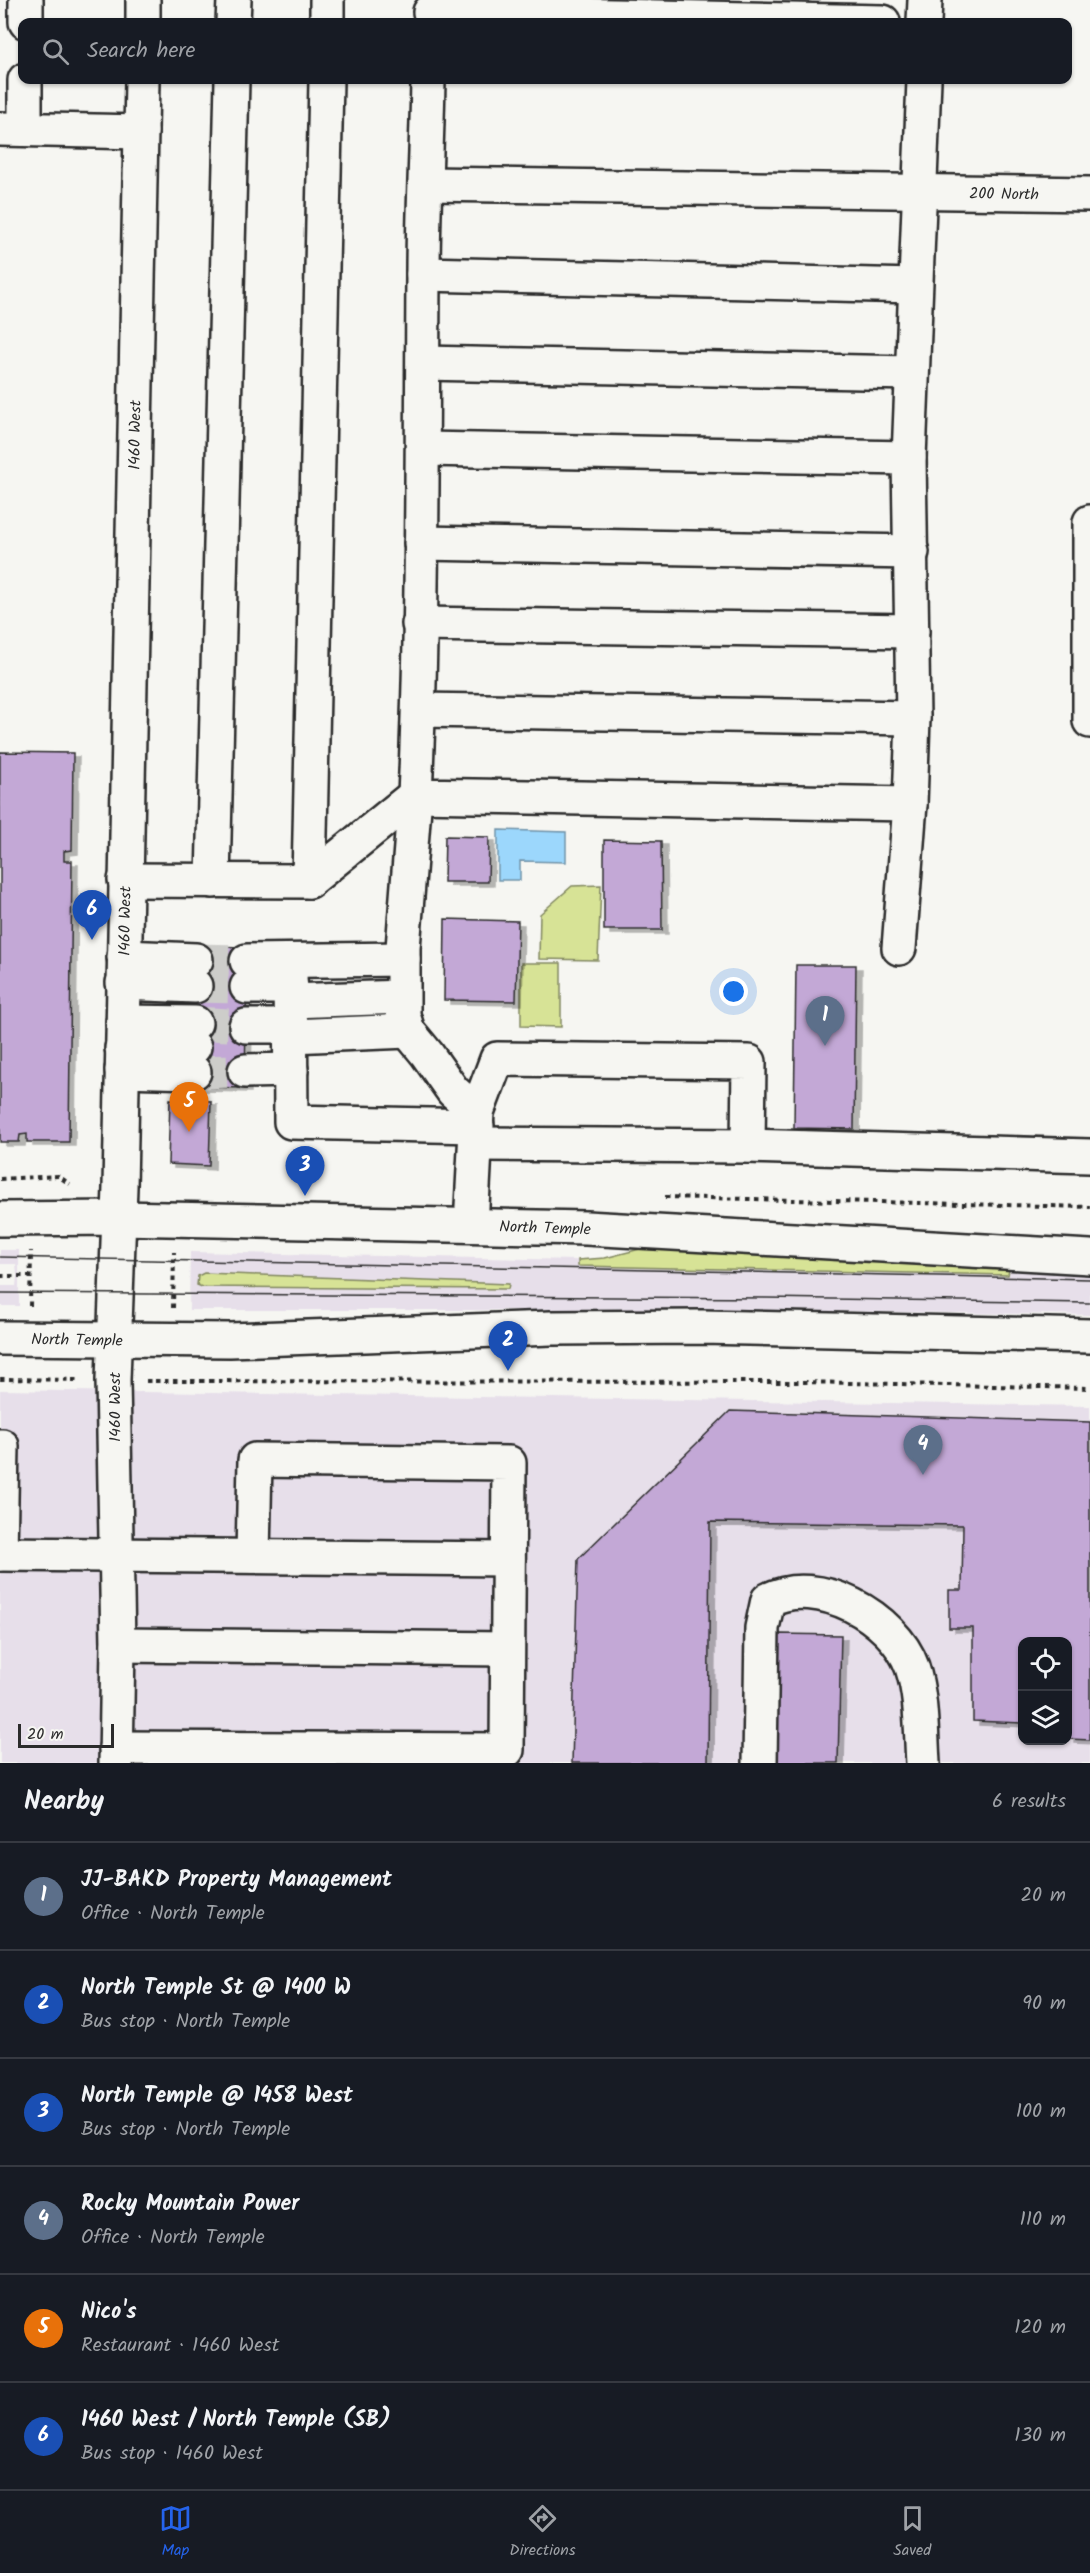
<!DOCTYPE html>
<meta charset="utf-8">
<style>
body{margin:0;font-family:Kalam,sans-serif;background:#242831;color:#f1f3f6}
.controls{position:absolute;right:18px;bottom:18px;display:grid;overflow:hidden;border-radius:12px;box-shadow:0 2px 4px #0004}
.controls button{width:54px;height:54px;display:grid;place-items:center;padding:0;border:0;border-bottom:2px solid #363941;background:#171b24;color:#f1f3f6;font:30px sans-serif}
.scale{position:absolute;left:18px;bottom:15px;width:96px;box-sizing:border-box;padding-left:6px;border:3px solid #2b2b2b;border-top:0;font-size:16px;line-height:21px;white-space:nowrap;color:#2b2b2b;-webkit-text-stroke:4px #f6f6f2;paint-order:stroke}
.you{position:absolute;left:734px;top:992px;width:21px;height:21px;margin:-15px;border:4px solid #fff;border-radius:50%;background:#1a73e8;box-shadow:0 0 0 9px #1a73e833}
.badge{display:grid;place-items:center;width:39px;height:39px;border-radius:50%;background:#2563eb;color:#fff;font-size:20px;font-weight:700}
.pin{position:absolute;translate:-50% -50px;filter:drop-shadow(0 2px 3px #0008)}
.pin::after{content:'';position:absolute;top:32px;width:21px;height:18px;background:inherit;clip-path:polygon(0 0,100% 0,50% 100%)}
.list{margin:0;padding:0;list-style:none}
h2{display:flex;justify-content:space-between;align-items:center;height:78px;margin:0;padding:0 24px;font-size:26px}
h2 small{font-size:20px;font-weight:400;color:#9ea1a6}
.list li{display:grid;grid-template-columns:39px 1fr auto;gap:18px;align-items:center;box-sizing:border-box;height:108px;padding:0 24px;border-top:2px solid #363941}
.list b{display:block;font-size:22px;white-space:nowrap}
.list p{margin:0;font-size:20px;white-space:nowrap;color:#9ea1a6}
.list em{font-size:20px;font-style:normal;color:#9ea1a6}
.icon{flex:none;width:33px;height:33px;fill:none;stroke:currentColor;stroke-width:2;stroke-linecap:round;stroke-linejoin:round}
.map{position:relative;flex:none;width:1090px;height:1763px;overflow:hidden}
.search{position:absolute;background:#171b24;box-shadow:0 2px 4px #0004;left:18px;right:18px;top:18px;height:66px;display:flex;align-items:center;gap:15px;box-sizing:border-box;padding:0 21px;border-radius:12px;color:#9ea1a6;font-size:22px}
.sheet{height:726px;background:#171b24}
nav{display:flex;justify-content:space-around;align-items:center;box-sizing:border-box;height:84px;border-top:2px solid #363941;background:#171b24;font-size:16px;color:#9ea1a6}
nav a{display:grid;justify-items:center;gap:3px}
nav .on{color:#2563eb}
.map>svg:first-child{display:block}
</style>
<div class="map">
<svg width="1090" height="1763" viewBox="0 0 1090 1763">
<defs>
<filter id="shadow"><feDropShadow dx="6" dy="4" stdDeviation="0" flood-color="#0004"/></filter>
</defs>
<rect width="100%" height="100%" fill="#f6f6f2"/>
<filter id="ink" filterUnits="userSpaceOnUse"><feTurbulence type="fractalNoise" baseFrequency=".0167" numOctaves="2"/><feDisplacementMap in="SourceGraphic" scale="12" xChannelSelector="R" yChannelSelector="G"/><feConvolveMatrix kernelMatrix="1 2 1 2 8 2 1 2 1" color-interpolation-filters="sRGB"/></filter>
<g filter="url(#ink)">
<g fill="#e7dfea" fill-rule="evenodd">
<path d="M 0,1250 L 19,1250 L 19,1306 L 0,1306 L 0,1286 L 16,1286 L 17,1276 L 16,1264 L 0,1264 Z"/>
<path d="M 190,1252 L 578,1260 L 579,1266 L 1008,1275 L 1009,1270 L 1090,1275 L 1090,1315 L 748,1310 L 189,1310 ZM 204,1273 L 508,1284 L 507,1289 L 202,1287 L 198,1276 Z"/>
<path d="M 0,1390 L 1090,1406 L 1090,1763 L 0,1763 ZM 1022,1642 L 1068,1642 L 1068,1740 L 1022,1740 Z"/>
</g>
<g fill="#d7e396" stroke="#818760" stroke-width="1.5">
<path d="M 601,885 L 598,960 L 539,959 L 540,914 L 572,886 Z"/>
<path d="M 521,963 L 561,963 L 561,1027 L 521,1026 Z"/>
<path d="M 655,1247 L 1009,1270 L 1008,1275 L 578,1266 L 578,1260 L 605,1258 L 644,1248 Z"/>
<path d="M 204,1273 L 509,1284 L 508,1289 L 202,1287 L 197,1285 L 198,1276 Z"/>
</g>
<path fill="#9cd7fc" stroke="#6f92a8" stroke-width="1.5" d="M 498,830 L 566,832 L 566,862 L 520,861 L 520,880 L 498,880 Z"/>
<g fill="#c3a8d6" stroke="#2b2b2b" stroke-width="1.5" filter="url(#shadow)">
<path d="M 0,752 L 73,753 L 72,850 L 64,851 L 64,861 L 72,861 L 69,1142 L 27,1142 L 27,1134 L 20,1135 L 19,1142 L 0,1142 Z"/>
<path d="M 445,836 L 489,837 L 488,882 L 444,882 Z"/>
<path d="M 604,840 L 661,841 L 662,930 L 604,930 Z"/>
<path d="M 445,919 L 518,921 L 516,1001 L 444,1000 Z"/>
<path d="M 196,946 L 247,947 L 245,1088 L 194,1087 Z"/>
<path d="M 796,965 L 856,965 L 854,1129 L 794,1128 Z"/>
<path d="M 170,1099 L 211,1101 L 209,1166 L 168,1164 Z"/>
<path d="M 730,1411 L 1090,1422 L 1090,1740 L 1068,1739 L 1068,1642 L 1022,1642 L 1022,1723 L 973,1721 L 973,1628 L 949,1628 L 949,1590 L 962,1590 L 963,1525 L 710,1522 L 708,1763 L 572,1763 L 578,1559 Z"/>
<path d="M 779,1634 L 841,1635 L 838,1763 L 776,1763 Z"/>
</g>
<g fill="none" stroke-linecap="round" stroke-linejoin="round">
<g stroke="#cdcdca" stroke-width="33" stroke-dasharray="33 16" stroke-linecap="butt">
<path d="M 196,960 L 247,961"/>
<path d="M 195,986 L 247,987"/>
<path d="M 195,1023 L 246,1026"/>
<path d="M 194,1072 L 245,1071"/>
</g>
<g stroke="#2b2b2b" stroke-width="38">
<g id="minor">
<path d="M 430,12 L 883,22"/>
<path d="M 26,22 L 26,0"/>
<path d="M 143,22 L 143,0"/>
<path d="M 233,22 L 234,0"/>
<path d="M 327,22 L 327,0"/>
<path d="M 924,22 L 925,0"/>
<path d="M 428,80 C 427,144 423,209 423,274 C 422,448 423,622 415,795 L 910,804"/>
<path d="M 0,129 L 141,132"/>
<path d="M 25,129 L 25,80"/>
<path d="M 426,184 L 1090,194"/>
<path d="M 423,274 L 915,286"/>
<path d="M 424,363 L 911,373"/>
<path d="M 424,449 L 909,458"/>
<path d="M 1090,522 L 1090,721"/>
<path d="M 421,543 L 912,552"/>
<path d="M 419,624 L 912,631"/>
<path d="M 419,710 L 913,718"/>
<path d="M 415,795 L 403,948 L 403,1015 L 408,1031 L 427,1054 L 453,1091 L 477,1112"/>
<path d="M 125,880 L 309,881 L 415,795"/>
<path d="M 213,881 L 232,80"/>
<path d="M 309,881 L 326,80"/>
<path d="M 899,948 L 910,804 L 913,718 L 909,458 L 924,80"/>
<path d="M 124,957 L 196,960"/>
<path d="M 247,961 L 403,959"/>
<path d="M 290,961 L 291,1122 L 477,1126"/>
<path d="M 123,983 L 195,986"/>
<path d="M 247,987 L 291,987"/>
<path d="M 291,1001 L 402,997"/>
<path d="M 123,1022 L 195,1023"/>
<path d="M 246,1026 L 291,1026"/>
<path d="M 291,1036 L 408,1031"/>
<path d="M 122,1048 L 194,1047"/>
<path d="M 122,1070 L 194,1072"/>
<path d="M 245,1071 L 291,1070"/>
<path d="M 476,1144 L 748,1146 L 1090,1156"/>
<path d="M 471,1225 L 477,1112 L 497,1059 L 749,1062 L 748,1146"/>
<path d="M 0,1446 L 2,1446 L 0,1554"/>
<path d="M 0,1554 L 508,1559"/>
<path d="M 118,1645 L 507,1649"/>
<path d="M 116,1748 L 507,1750 L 509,1463 L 255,1460 L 253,1556"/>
<path d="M 116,1763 L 118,1645 L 113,1380 L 120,1187 L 142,80"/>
<path d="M 760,1763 L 762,1628 L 768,1600 C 818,1574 894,1617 912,1667 C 922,1697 921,1732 923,1763"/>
</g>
</g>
<g stroke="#2b2b2b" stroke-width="38">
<g id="major">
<path d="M 0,1219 L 119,1218 L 586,1228 L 1090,1257"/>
<path d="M 0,1338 L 230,1340 L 551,1328 L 702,1327 L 1090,1336"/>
</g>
</g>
<g stroke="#2b2b2b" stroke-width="4" stroke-dasharray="4.5 4.5" stroke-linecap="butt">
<path d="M 0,1179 L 58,1176 L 70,1184"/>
<path d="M 665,1197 L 1090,1207"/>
<path d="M 0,1276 L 30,1276"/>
<path d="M 30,1306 L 31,1251"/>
<path d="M 173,1308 L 174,1252"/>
<path d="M 0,1379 L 81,1380"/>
<path d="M 146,1381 L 803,1382 L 1090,1388"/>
</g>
<use href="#minor" stroke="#f6f6f2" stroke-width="33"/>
<use href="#major" stroke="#f6f6f2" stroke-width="33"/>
<g stroke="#2b2b2b" stroke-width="1.5">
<path d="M 0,1257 L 1090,1279"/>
<path d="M 0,1293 L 766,1298 L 1090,1303"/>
</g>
</g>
</g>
<g text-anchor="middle" stroke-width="5" stroke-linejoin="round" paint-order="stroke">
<g font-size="16" fill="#2b2b2b" stroke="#f6f6f2">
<text transform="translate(1004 193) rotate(1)" y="6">200 North</text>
<text transform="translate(134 435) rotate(-89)" y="6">1460 West</text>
<text transform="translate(124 921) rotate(-89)" y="6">1460 West</text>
<text transform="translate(545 1227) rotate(2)" y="6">North Temple</text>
<text transform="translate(77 1339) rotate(1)" y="6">North Temple</text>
<text transform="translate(114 1407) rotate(-90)" y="6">1460 West</text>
</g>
</g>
</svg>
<div class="controls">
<button><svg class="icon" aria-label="locate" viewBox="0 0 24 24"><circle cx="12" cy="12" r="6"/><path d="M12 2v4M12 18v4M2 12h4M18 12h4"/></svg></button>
<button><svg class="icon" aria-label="layers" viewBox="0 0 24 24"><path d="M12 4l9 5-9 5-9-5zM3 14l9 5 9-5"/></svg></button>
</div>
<div class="scale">20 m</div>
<div class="you"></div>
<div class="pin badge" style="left:825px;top:1046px;background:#5c6f8a">1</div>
<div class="pin badge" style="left:508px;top:1371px;background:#1a4fb4">2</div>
<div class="pin badge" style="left:305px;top:1196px;background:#1a4fb4">3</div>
<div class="pin badge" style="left:923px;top:1475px;background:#5c6f8a">4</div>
<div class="pin badge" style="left:189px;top:1132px;background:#e8710a">5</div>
<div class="pin badge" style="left:92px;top:940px;background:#1a4fb4">6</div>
<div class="search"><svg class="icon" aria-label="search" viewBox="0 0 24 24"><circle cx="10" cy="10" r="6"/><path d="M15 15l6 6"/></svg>Search here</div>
</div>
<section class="sheet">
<h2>Nearby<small>6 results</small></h2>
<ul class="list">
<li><span class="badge" style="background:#5c6f8a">1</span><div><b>JJ-BAKD Property Management</b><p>Office · North Temple</p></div><em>20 m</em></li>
<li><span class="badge" style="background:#1a4fb4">2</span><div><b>North Temple St @ 1400 W</b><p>Bus stop · North Temple</p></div><em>90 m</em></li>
<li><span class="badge" style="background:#1a4fb4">3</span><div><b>North Temple @ 1458 West</b><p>Bus stop · North Temple</p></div><em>100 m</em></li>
<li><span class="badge" style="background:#5c6f8a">4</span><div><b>Rocky Mountain Power</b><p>Office · North Temple</p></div><em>110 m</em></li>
<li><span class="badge" style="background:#e8710a">5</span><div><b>Nico's</b><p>Restaurant · 1460 West</p></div><em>120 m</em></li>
<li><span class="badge" style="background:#1a4fb4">6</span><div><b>1460 West / North Temple (SB)</b><p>Bus stop · 1460 West</p></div><em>130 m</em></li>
</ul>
</section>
<nav>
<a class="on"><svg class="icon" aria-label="map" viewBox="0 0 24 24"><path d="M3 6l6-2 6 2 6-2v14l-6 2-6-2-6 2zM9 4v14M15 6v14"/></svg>Map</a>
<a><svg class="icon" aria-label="directions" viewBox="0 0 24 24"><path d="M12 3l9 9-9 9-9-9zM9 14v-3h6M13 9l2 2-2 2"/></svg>Directions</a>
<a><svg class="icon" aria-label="saved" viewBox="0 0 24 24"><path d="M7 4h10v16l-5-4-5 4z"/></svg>Saved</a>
</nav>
